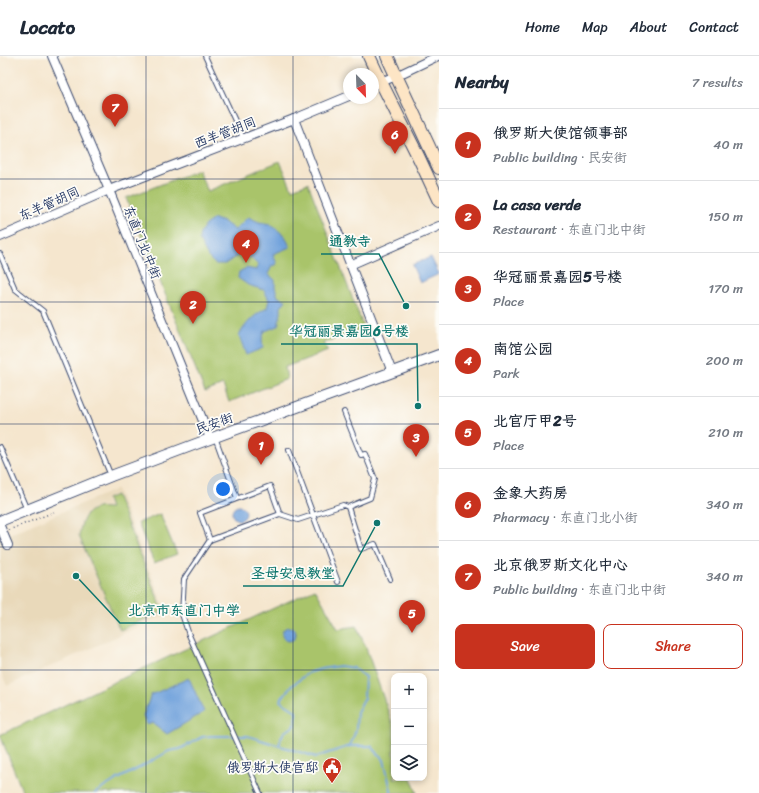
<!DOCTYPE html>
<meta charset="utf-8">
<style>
body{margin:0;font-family:Sriracha,"LXGW WenKai TC",sans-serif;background:#f2f2f3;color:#1f2937}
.controls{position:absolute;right:12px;bottom:12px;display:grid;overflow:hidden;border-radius:8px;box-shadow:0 2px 6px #0003}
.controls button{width:36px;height:36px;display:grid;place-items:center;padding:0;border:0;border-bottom:1px solid #e0e1e3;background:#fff;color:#1f2937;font:20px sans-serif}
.compass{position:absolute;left:343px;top:12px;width:36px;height:36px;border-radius:50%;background:#fff;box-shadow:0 2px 6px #0003;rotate:157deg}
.you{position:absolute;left:223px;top:433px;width:14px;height:14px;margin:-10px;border:3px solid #fff;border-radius:50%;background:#1a73e8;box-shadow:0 0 0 6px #1a73e833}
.badge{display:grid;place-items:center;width:26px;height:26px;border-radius:50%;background:#c8321e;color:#fff;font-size:13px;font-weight:700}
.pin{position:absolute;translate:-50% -33px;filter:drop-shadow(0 1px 2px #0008)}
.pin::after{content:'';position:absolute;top:21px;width:14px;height:12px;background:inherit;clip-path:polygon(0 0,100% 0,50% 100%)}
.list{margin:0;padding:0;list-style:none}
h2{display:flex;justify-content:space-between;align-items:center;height:52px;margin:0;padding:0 16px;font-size:17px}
h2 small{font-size:13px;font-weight:400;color:#747a83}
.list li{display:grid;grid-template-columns:26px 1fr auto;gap:12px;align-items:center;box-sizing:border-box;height:72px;padding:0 16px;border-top:1px solid #e0e1e3}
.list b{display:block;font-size:15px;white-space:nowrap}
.list p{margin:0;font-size:13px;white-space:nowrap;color:#747a83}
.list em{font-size:13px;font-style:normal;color:#747a83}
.actions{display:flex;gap:8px;padding:12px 16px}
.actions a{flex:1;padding:9px 0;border:1px solid #c8321e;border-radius:8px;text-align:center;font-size:14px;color:#c8321e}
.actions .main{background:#c8321e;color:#fff}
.icon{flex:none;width:22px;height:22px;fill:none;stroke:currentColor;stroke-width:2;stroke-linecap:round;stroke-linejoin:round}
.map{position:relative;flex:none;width:439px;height:737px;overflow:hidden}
header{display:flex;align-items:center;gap:24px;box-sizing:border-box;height:56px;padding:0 20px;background:#fff;border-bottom:1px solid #e0e1e3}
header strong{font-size:19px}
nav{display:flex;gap:22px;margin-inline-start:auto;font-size:14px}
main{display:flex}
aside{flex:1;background:#fff}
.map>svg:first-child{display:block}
</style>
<header>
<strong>Locato</strong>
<nav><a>Home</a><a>Map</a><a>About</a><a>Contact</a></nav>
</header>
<main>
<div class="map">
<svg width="439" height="737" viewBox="0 0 439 737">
<rect width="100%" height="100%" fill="#fdfcf7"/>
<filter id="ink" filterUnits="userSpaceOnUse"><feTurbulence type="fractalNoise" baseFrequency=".025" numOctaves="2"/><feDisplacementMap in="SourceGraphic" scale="8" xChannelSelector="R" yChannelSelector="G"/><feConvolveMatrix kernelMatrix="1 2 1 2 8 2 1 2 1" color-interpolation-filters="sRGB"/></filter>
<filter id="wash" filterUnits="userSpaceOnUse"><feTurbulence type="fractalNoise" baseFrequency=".012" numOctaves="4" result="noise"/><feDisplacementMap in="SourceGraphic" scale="16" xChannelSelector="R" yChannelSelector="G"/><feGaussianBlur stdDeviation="0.9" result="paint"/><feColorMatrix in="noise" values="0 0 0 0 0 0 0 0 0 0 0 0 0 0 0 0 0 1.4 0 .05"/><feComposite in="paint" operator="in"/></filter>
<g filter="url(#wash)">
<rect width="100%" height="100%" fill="#f5e6ce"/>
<path fill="#e9d9ba" d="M 117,433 L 167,558 L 7,630 L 0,614 L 0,482 Z"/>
<g fill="#a9c46a" stroke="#627a64">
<path d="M 280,105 L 292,133 L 308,127 L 364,272 L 323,287 L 328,295 L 285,311 L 287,323 L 229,346 L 223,329 L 205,336 L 126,142 L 198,114 L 208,135 Z"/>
<path d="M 116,439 L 163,555 L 120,574 L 79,480 C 81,468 84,455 97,452 C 101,451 106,452 110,452 L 107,443 Z"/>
<path d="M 160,458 L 177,498 L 154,507 L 138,467 Z"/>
<path d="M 315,533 L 338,573 L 356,570 L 365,589 L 394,672 L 394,722 L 411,722 L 417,737 L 23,737 L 0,679 Z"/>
</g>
<g fill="#71a2dc" stroke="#46689d">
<path d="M 248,161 L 259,166 L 270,168 L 285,180 L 290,191 L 273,198 L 277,208 L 272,210 L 268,218 L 275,224 L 275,231 L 278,241 L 286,244 L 281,251 L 281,257 L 278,270 L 265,275 L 262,283 L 263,292 L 246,299 L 239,279 C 247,266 254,259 267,252 L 269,244 L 264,234 L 248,229 L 238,222 L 239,216 L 246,212 L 256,214 L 258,209 L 250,201 L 240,198 L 225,208 L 215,208 L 208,201 L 199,184 L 200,178 L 205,169 L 214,163 L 224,166 L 235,174 Z"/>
<path d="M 431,201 L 439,218 L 420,227 L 412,209 Z"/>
<circle cx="239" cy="457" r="7"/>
<circle cx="289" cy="578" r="7"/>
<path d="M 189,622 L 204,656 L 167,678 L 153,667 L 147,669 L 143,660 L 151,639 Z"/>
</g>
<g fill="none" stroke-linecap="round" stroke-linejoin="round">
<g stroke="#71a2dc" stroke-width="2">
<path d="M 279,690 L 281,682 L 284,676 L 293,671 L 296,665 L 296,655 L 280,645 L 290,631 L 308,617 L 321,613 L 340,610 L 354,612 L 365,621 L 364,643 L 357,656 L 356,674 L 350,690"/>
<path d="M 95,737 L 116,724 L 139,712 L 169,695 L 180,693 L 202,681 L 211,680 L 248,680 L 316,701 L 350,690 L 371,690 L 384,704 L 391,734 L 391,737"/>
</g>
</g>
</g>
<g filter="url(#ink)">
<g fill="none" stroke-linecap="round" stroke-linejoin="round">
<g stroke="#3c4a6f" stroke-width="6">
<g id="service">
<path d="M 205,0 L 243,82"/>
<path d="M 0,198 L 15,233 L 43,255 L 111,420"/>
<path d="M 344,356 L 361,399 L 365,398 L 375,423 L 370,442 L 348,451"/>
<path d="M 215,381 L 237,442"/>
<path d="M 0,391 L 27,454"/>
<path d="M 289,394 L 338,526"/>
<path d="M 210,484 L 200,457 L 270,430 L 280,458"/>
<path d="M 260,737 L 189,579 L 182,558 L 184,523 L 210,484 L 280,458 L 298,464 L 343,449 L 348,451 L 361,493 L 375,488 L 390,523"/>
</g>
</g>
<g stroke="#3c4a6f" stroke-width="10">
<g id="minor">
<path d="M 52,0 L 109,134 L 210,382"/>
<path d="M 373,29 L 396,20 L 438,0"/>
<path d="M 294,63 L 392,316"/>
<path d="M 0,181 L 109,134 L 294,63 L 349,40"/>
<path d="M 350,209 L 439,170"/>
<path d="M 0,470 L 8,489"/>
</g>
</g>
<g stroke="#3c4a6f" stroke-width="12">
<path id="tertiary" d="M 0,465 L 111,420 L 196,388 L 439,299"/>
</g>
<g stroke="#3c4a6f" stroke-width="14">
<g id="secondary">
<path d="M 369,0 L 381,26 L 419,102 L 439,145"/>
<path d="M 387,0 L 439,112"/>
</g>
</g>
<path stroke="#3c4a6f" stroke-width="1.5" stroke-dasharray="1 3" stroke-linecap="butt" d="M 9,474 L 54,456"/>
<use href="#service" stroke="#fff" stroke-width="4"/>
<use href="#minor" stroke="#fff" stroke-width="8"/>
<use href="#tertiary" stroke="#fff" stroke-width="10"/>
<use href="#secondary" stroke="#fde5c5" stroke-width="12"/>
</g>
</g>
<path fill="none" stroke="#1b2f5e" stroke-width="1" stroke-opacity="0.55" d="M 146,0 L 146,737M 293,0 L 293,737M 0,123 L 439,123M 0,246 L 439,246M 0,368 L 439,368M 0,491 L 439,491M 0,614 L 439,614"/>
<defs>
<g id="civic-pin" transform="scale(1)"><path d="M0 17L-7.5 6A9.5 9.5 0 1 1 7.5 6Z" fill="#c8321e" stroke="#fdfcf7"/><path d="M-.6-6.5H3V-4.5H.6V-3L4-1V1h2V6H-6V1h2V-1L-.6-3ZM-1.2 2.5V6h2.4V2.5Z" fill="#fff"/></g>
</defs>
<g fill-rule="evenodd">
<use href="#civic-pin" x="332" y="711"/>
</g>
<g text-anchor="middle" stroke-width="3.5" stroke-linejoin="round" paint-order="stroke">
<g font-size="13" fill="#1b2f5e" stroke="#fdfcf7">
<text transform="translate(225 76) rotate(-21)" y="5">西羊管胡同</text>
<text transform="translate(49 147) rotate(-24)" y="5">东羊管胡同</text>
<text transform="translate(143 186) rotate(68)" y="5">东直门北中街</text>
<text transform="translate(214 367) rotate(-20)" y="5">民安街</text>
</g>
<g font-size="13" fill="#1b2f5e" stroke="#fdfcf7" text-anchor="end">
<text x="318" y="716">俄罗斯大使官邸</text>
</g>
</g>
<path fill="none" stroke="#0f766e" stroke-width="1.5" d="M406 250L379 198H321M418 350L417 288H281M377 467L343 530H243M76 520L120 567H248"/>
<g fill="#0f766e" stroke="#fdfcf7" stroke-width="1.5">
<circle cx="406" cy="250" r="4"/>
<circle cx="418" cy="350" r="4"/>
<circle cx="377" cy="467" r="4"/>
<circle cx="76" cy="520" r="4"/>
</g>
<g font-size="14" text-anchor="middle" font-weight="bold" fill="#0f766e" stroke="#fdfcf7" stroke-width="3.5" stroke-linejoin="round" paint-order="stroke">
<text x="350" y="190">通教寺</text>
<text x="349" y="280">华冠丽景嘉园6号楼</text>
<text x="293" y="522">圣母安息教堂</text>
<text x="184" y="559">北京市东直门中学</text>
</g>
</svg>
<div class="controls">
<button>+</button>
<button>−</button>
<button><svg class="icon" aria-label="layers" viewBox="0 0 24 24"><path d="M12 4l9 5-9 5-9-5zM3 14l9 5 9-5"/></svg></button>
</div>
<svg class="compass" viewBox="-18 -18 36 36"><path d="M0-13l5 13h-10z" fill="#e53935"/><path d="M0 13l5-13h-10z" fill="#747a83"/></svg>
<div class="you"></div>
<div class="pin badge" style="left:261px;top:409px">1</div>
<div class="pin badge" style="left:193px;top:268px">2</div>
<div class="pin badge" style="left:416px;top:401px">3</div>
<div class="pin badge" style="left:246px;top:207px">4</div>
<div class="pin badge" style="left:412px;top:577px">5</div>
<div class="pin badge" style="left:395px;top:98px">6</div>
<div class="pin badge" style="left:115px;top:71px">7</div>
</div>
<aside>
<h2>Nearby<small>7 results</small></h2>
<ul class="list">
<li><span class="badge">1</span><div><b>俄罗斯大使馆领事部</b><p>Public building · 民安街</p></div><em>40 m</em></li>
<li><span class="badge">2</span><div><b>La casa verde</b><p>Restaurant · 东直门北中街</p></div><em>150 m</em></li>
<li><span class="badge">3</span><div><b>华冠丽景嘉园5号楼</b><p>Place</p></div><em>170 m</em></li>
<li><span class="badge">4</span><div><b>南馆公园</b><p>Park</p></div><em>200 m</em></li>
<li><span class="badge">5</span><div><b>北官厅甲2号</b><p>Place</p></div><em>210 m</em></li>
<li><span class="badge">6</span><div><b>金象大药房</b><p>Pharmacy · 东直门北小街</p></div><em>340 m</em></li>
<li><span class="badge">7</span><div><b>北京俄罗斯文化中心</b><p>Public building · 东直门北中街</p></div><em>340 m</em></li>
</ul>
<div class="actions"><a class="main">Save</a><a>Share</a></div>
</aside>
</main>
